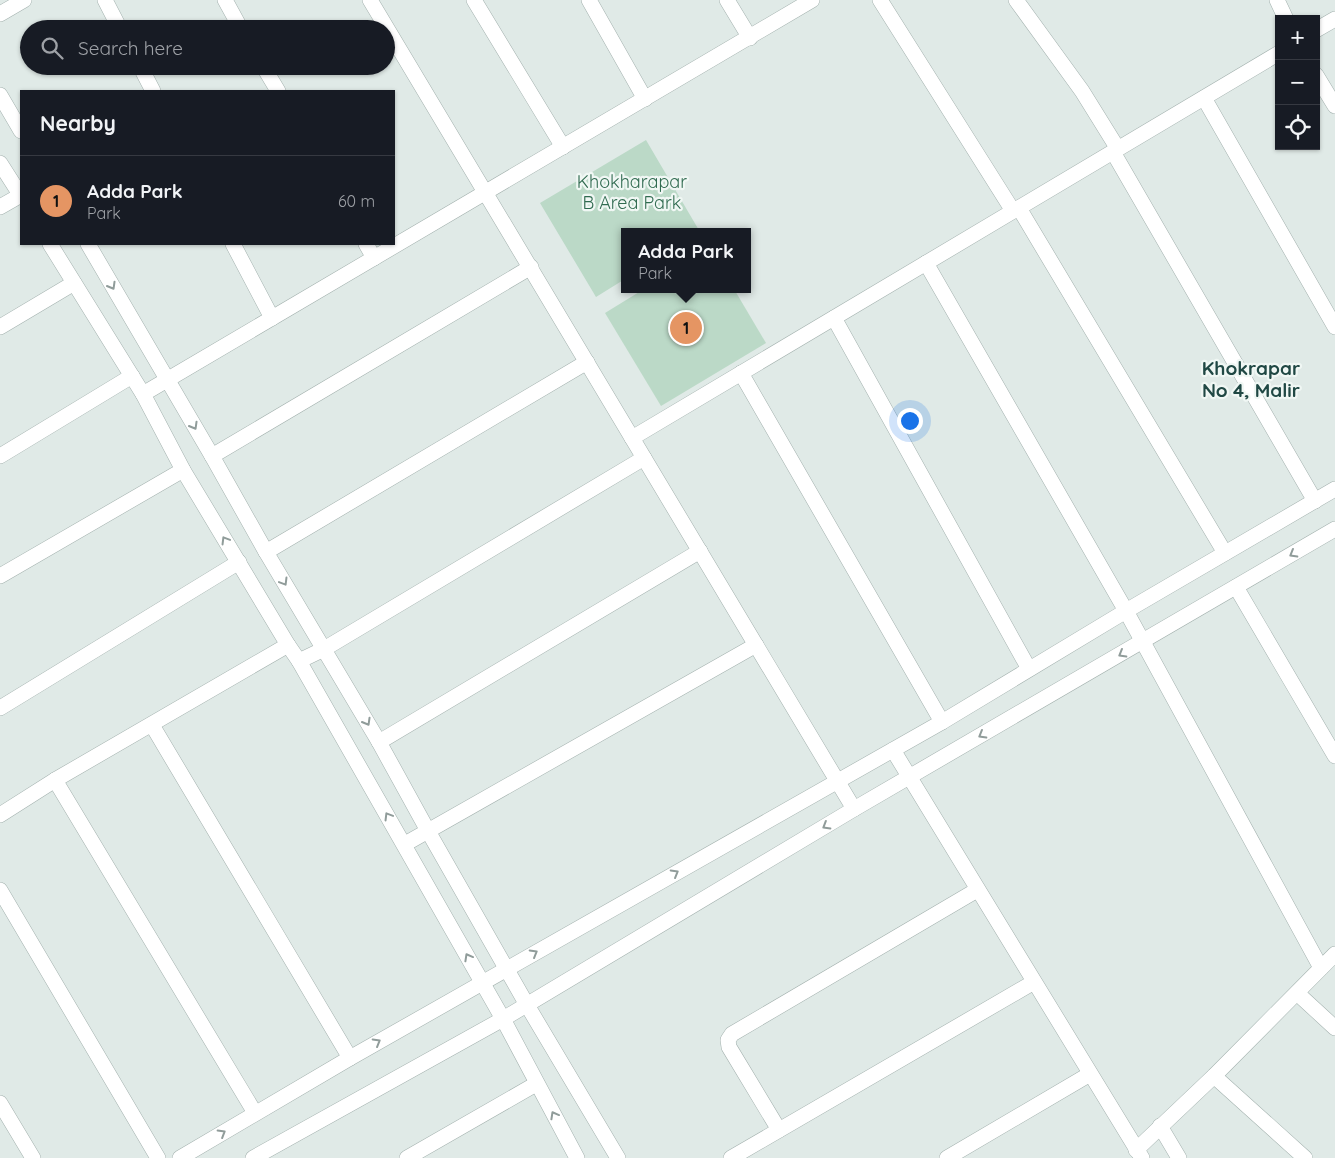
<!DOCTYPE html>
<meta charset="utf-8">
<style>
body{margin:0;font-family:Quicksand,sans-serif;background:#242831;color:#f1f3f6}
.controls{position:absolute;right:15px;top:15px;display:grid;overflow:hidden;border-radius:0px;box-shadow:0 1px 4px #0004}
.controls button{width:45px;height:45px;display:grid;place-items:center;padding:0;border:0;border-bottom:1px solid #363941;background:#171b24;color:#f1f3f6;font:25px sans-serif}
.you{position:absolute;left:909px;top:420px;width:18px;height:18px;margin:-12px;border:4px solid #fff;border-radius:50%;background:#1a73e8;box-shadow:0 0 0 8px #1a73e833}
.badge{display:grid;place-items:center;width:32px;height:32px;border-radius:50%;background:#e59563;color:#111;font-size:16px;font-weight:700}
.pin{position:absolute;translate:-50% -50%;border:2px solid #fff;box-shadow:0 1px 5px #0006}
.popup{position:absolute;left:621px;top:228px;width:130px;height:65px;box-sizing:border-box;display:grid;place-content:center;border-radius:0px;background:#171b24;filter:drop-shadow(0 1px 4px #0005);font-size:16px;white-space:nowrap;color:#9ea1a6}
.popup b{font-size:19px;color:#f1f3f6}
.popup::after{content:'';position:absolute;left:50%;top:100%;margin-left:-10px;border:10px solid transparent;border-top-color:#171b24}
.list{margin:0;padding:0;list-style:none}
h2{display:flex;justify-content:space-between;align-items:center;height:65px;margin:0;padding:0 20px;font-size:21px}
h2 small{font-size:16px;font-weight:400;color:#9ea1a6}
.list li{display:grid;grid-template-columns:32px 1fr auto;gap:15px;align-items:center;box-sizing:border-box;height:90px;padding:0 20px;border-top:1px solid #363941}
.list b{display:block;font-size:19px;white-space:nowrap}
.list p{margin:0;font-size:16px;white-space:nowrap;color:#9ea1a6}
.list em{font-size:16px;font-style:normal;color:#9ea1a6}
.icon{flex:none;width:28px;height:28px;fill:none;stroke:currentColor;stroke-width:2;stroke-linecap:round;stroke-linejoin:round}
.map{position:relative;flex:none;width:1335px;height:1158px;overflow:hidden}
.search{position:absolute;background:#171b24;box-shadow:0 1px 4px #0004;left:20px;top:20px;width:375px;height:55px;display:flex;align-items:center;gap:12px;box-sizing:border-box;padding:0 18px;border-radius:28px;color:#9ea1a6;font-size:19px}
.panel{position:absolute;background:#171b24;box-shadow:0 1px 4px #0004;left:20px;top:90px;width:375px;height:155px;border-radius:0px}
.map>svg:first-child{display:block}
</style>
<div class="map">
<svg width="1335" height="1158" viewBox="0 0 1335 1158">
<rect width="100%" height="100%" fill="#e0eae7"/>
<g fill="#bbd9c7">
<path d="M 646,140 L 700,232 L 625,232 L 625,279 L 596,297 L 540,203 Z"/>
<path d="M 644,289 L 734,289 L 766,343 L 661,406 L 605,313 Z"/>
</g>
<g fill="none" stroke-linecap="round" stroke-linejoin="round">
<g stroke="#a3b1ae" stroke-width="16">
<g id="minor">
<path d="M 105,0 L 120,29"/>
<path d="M 225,0 L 241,29"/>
<path d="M 370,0 L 854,809"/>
<path d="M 474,0 L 563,147"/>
<path d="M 589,0 L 645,99"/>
<path d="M 727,0 L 750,38"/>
<path d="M 880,0 L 1013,211"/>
<path d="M 1016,0 L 1082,91 L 1118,149"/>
<path d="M 1277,0 L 1286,19"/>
<path d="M 1316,30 L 1335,19"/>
<path d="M 140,66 L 153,91"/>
<path d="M 263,66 L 278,91"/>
<path d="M 1316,75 L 1335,106"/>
<path d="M 1204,98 L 1335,327"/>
<path d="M 1113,152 L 1315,501"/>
<path d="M 0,207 L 21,195"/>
<path d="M 1019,208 L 1225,553"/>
<path d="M 233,244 L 272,318"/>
<path d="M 366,244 L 374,258"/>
<path d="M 926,263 L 1126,611 L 1321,968"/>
<path d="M 834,318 L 1029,669"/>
<path d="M 0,327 L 74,283"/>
<path d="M 741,373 L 942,722"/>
<path d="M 143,394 L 812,0"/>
<path d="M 632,438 L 1279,53"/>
<path d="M 0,456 L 132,376"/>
<path d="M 212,456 L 531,267"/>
<path d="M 266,552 L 587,362"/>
<path d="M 0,576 L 183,470"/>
<path d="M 1236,587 L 1335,756"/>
<path d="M 299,661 L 324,649 L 644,458"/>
<path d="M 0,708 L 239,562"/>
<path d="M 152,725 L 350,1058"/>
<path d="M 379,742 L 700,551"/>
<path d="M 893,750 L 1142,1158"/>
<path d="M 55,780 L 255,1113"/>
<path d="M 0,815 L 55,780 L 288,645"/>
<path d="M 405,844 L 756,645"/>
<path d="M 0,890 L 158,1158"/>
<path d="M 1297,993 L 1335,1028"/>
<path d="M 1214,1076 L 1305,1158"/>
<path d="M 0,1103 L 33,1158"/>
<path d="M 1160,1126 L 1179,1158"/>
<path d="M 779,1130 L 729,1047 L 728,1040 L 732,1034 L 977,890"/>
<path d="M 1136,1150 L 1214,1076 L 1335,954"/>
<path d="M 407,1158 L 536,1084"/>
<path d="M 731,1158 L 1034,982"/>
<path d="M 947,1158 L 1090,1074"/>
</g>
</g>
<g stroke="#a3b1ae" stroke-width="16">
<g id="tertiary">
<path d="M 0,14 L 24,0"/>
<path d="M 0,95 L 21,131"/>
<path d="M 0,163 L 21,196"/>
<path d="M 50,244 L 143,394 L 183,470 L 288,645 L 299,661 L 503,1019 L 577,1158"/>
<path d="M 88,244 L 212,456 L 266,552 L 379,742 L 428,831 L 527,1005 L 618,1158"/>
<path d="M 180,1158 L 350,1058 L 942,722 L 1126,611 L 1335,489"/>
<path d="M 253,1158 L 503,1019 L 854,809 L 1335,529"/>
</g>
</g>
<use href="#minor" stroke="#fff" stroke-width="15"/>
<use href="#tertiary" stroke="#fff" stroke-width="15"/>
</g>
<defs><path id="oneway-chevron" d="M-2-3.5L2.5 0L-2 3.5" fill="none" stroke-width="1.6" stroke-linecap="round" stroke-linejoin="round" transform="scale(1.25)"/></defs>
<g stroke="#909c9a">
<use href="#oneway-chevron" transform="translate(112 286) rotate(60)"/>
<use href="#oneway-chevron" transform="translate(194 426) rotate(60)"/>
<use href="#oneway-chevron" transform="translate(225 540) rotate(-121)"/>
<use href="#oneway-chevron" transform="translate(1293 554) rotate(150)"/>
<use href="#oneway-chevron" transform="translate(284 582) rotate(59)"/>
<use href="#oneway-chevron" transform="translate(1122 654) rotate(150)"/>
<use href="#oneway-chevron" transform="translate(367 722) rotate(60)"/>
<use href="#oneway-chevron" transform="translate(982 735) rotate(150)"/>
<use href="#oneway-chevron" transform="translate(388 816) rotate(-121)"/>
<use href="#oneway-chevron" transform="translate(826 826) rotate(149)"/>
<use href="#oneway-chevron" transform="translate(675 873) rotate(-30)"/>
<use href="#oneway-chevron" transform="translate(534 953) rotate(-30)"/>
<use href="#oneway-chevron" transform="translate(468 957) rotate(-119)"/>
<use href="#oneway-chevron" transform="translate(377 1042) rotate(-30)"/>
<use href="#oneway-chevron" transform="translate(554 1115) rotate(-119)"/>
<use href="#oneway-chevron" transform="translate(222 1133) rotate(-31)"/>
</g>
<g text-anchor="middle" stroke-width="4.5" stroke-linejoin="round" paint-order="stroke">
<g font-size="18" fill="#306b50" stroke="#f0f7f4">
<text x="632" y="188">Khokharapar<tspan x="632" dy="21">B Area Park</tspan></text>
</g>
<g font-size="19" font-weight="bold" fill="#204844" stroke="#f0f7f4">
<text x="1251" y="375">Khokrapar<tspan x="1251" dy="22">No 4, Malir</tspan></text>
</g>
</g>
</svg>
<div class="controls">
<button>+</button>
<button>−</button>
<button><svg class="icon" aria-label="locate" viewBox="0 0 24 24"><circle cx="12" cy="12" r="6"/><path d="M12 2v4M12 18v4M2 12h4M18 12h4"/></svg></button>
</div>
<div class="you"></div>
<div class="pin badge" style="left:686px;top:328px">1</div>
<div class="popup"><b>Adda Park</b>Park</div>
<div class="search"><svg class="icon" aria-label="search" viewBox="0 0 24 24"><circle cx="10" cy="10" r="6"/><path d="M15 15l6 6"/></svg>Search here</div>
<section class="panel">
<h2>Nearby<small></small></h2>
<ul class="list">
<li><span class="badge">1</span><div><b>Adda Park</b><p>Park</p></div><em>60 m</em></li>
</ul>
</section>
</div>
